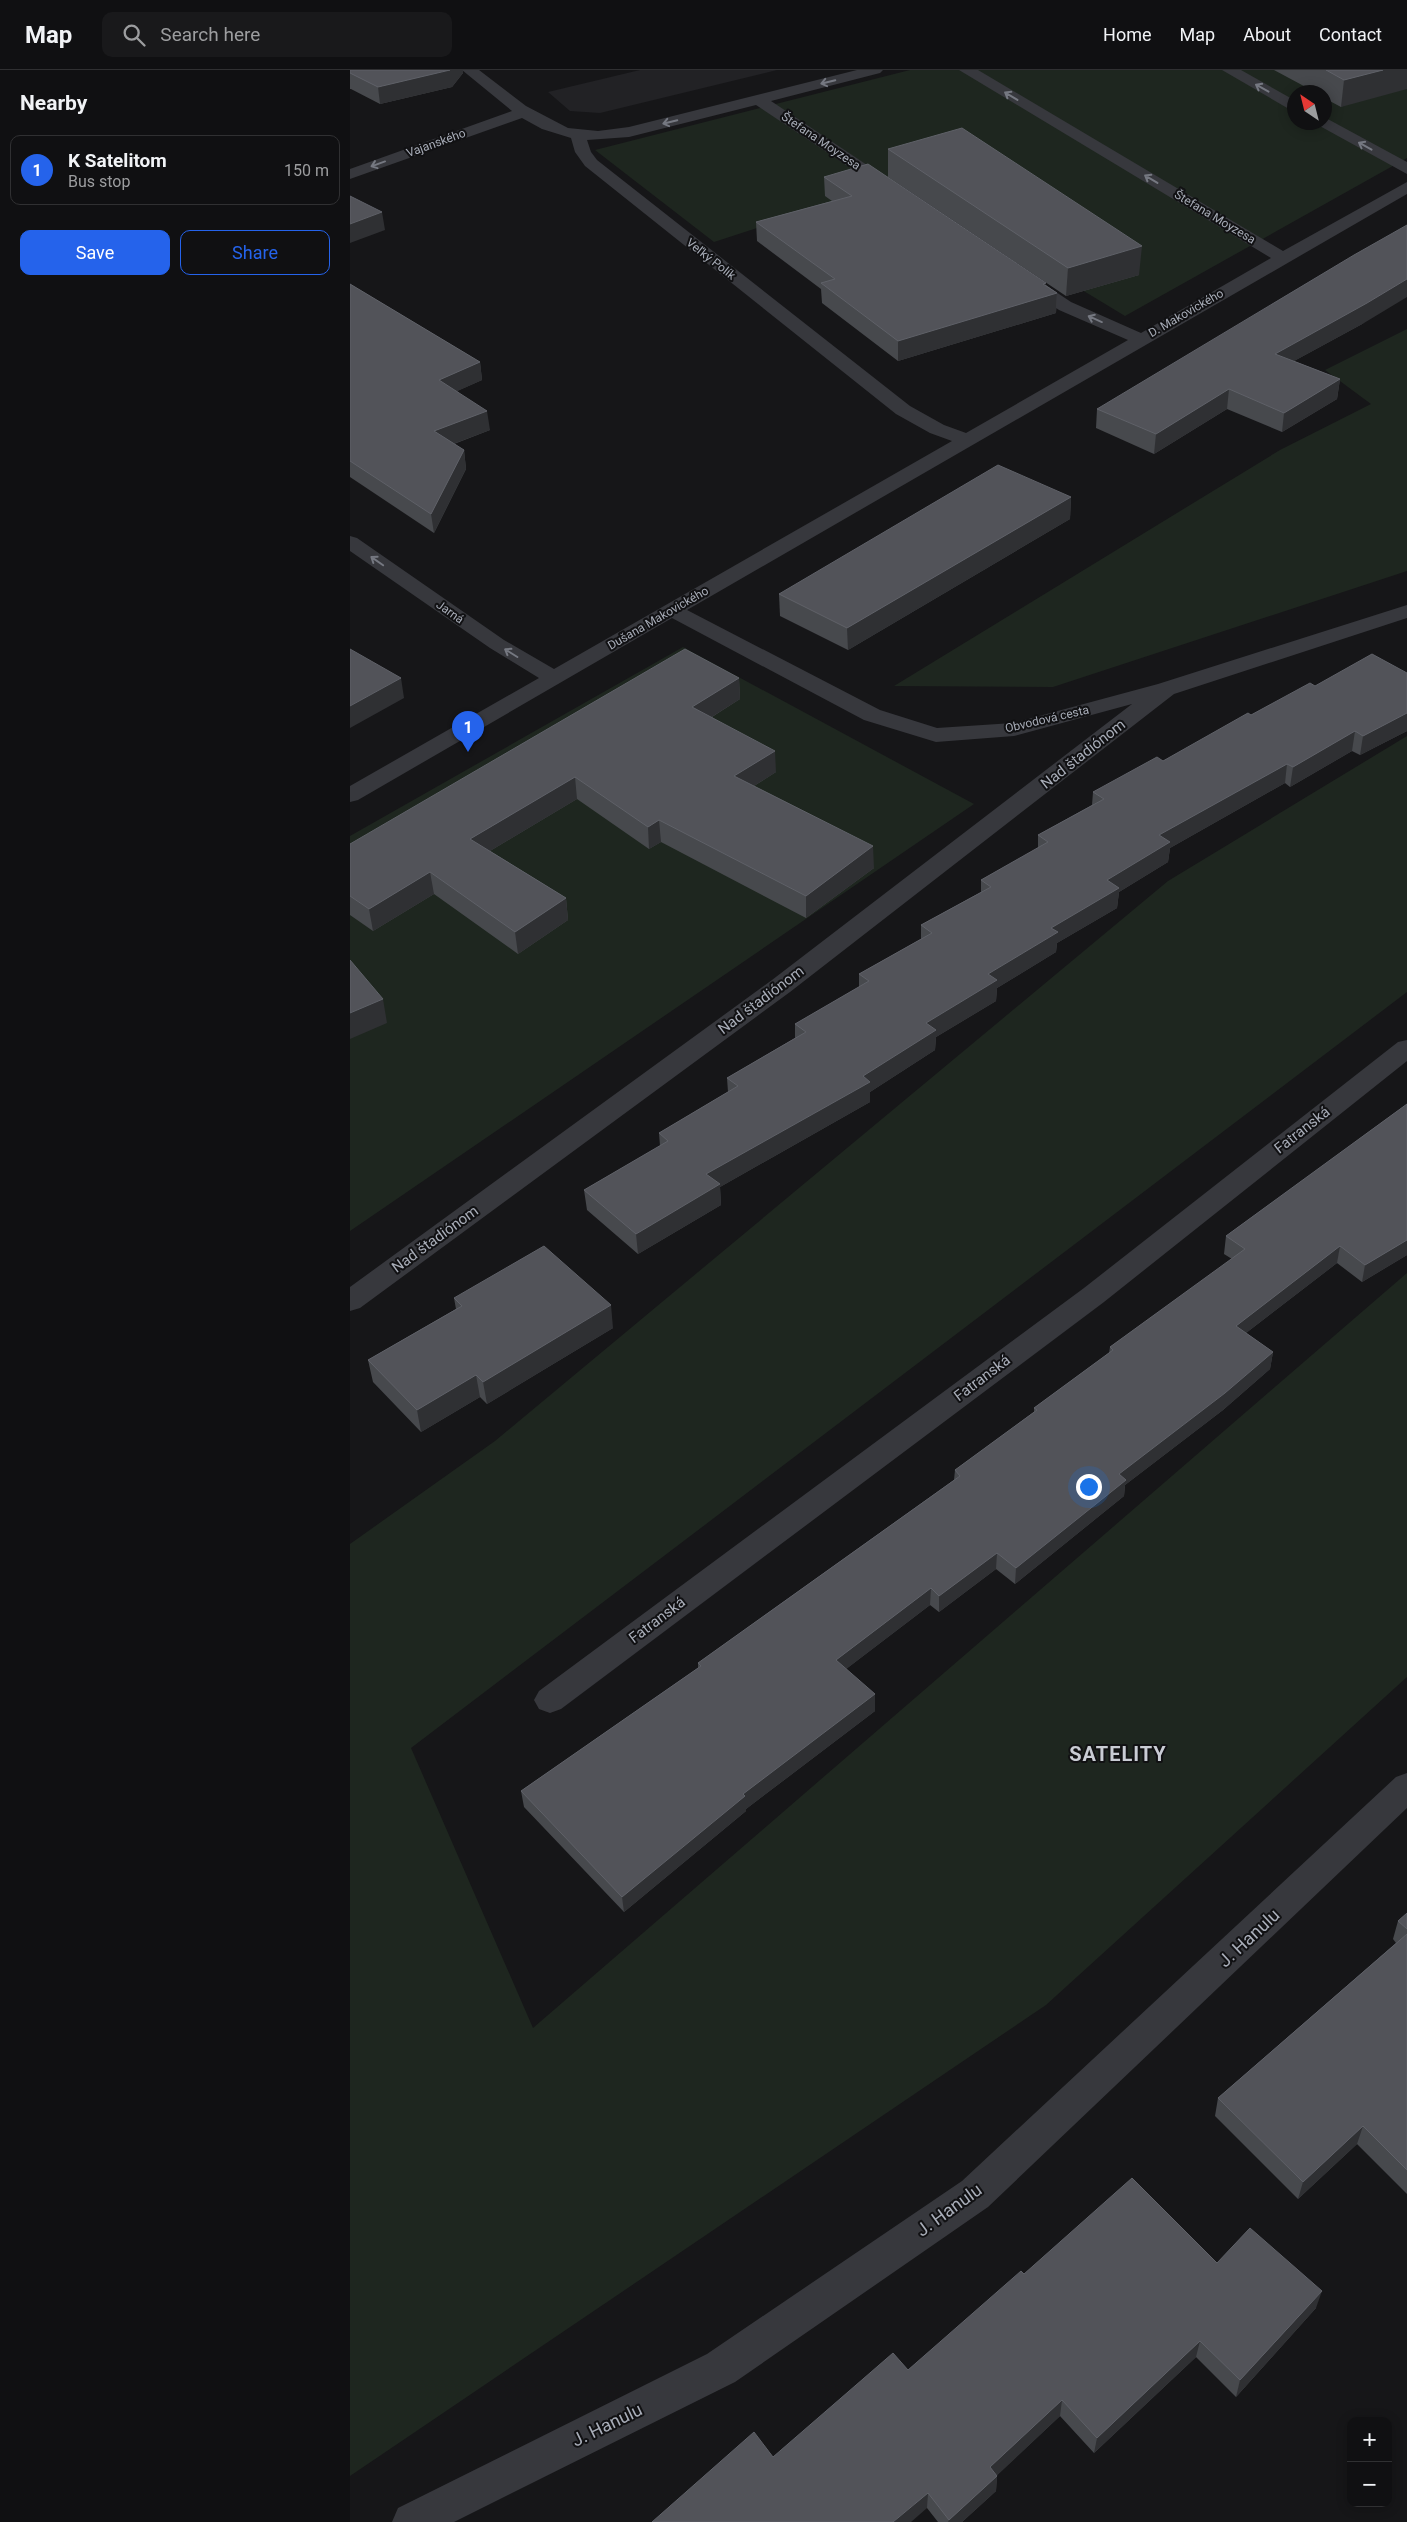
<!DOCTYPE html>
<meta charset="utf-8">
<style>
body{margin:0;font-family:Roboto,sans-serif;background:#19191b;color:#f1f3f6}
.controls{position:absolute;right:15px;bottom:15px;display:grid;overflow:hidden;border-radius:10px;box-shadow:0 2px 12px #0003}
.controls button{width:45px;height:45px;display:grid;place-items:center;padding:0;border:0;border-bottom:1px solid #303032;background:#101012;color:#f1f3f6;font:25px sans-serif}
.compass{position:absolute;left:937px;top:15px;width:45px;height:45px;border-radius:50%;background:#101012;box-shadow:0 2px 12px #0003;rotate:325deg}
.you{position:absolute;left:738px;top:1416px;width:18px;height:18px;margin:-12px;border:4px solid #fff;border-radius:50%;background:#1a73e8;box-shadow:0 0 0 8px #1a73e833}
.badge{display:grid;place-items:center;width:32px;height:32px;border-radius:50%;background:#2563eb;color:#fff;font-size:16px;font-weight:700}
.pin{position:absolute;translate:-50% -41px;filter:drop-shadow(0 1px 2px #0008)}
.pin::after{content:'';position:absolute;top:26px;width:18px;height:15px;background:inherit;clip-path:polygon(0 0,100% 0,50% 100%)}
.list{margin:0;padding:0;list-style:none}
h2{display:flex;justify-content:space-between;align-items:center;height:65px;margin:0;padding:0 20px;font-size:21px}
h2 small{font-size:16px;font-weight:400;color:#9c9d9f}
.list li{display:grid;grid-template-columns:32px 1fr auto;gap:15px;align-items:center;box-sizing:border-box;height:70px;margin:0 10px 10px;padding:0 10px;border:1px solid #303032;border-radius:10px}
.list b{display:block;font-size:19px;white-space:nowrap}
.list p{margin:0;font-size:16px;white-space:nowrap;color:#9c9d9f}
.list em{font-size:16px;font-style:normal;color:#9c9d9f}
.actions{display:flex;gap:10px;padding:15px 20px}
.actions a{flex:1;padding:11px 0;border:1px solid #2563eb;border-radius:10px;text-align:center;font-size:18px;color:#2563eb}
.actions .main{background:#2563eb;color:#fff}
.icon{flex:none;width:28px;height:28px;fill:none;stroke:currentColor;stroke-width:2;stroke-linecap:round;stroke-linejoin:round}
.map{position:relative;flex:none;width:1057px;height:2452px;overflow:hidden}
header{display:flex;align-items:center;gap:30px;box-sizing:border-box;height:70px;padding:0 25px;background:#101012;border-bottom:1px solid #303032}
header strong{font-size:24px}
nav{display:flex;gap:28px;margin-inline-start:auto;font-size:18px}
.search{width:350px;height:45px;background:#19191b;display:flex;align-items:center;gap:12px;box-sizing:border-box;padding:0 18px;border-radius:10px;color:#9c9d9f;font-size:19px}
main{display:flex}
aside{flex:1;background:#101012}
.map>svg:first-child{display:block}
</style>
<header>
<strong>Map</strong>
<div class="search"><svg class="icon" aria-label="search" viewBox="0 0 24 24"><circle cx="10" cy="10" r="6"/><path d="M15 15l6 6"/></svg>Search here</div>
<nav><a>Home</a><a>Map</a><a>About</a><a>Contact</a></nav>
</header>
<main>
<aside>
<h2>Nearby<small></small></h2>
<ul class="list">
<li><span class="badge">1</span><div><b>K Satelitom</b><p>Bus stop</p></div><em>150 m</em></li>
</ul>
<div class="actions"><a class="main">Save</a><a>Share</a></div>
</aside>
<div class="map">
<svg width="1057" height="2452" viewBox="0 0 1057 2452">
<rect width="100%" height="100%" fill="#161618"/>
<path fill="#222225" d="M 290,0 L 427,0 L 250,43 L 220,41 L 198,22 Z"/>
<g fill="#1e261f" fill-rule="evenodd">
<path d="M 560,0 L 1057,0 L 1057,88 L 775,246 L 552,111 L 364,172 L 245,80 ZM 944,22 L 974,22 L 974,52 L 944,52 Z"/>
<path d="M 1057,259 L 1057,501 L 703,617 L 544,616 L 930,380 L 1021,334 L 975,300 Z"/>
<path d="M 333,577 L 624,734 L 0,1161 L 0,766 Z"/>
<path d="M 1057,666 L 1057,922 L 61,1678 L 183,1958 L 1057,1203 L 1057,1607 L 696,1935 L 0,2406 L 0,1474 L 145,1371 L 818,811 Z"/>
</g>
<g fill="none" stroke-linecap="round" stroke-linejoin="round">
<g fill="#37383d" fill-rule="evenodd">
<path d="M 112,0 L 129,0 L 176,36 L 218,58 L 248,61 L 279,57 L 507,0 L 533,0 L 530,3 L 421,31 L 547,115 L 549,118 L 541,123 L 535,121 L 406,35 L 279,67 L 237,70 L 241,82 L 247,90 L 560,336 L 594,355 L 616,363 L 778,270 L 709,240 L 670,214 L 667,210 L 670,206 L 682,206 L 721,232 L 791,263 L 921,188 L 609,0 L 628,0 L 933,181 L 1057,112 L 1057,124 L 337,540 L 530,640 L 587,658 L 663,653 L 808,614 L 1057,535 L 1057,548 L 824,624 L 440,922 L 10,1238 L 0,1241 L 0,1217 L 422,910 L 782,634 L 664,666 L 586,672 L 514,650 L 322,548 L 8,730 L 0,732 L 0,716 L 189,608 L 140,578 L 0,481 L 0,466 L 7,468 L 154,570 L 204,599 L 602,371 L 580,363 L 546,344 L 235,96 L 225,82 L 221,68 L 192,59 L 172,48 L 0,109 L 0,99 L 162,41 Z"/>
<path d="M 872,0 L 891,0 L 944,30 L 944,41 L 939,39 Z"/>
<path d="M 974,47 L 1057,92 L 1057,104 L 968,55 L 967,52 L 974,52 Z"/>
<path d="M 1057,970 L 1057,991 L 754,1232 L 211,1639 L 200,1643 L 189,1639 L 184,1630 L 189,1621 L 734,1218 L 1048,972 Z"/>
<path d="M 1057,1703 L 1057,1738 L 638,2137 L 385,2312 L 104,2452 L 42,2452 L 48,2438 L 357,2284 L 612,2111 L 1046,1707 Z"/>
</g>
</g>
<g fill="#47494d">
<path d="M 0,0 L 113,3 L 102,17 L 30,34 L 1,19 L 0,19 Z"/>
<path d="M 924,0 L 1057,0 L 991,37 L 974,28 L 974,22 L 965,22 Z"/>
<path d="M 538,79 L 789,205 L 716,226 L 538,107 Z"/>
<path d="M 474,107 L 696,215 L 707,223 L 706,243 L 548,291 L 472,233 L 471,219 L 407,171 L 406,152 L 482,131 L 475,126 Z"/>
<path d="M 0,214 L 130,292 L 132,310 L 107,321 L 140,360 L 104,374 L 114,380 L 116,399 L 84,463 L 0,407 Z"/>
<path d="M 1014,253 L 944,291 L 990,309 L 987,329 L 932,362 L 877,339 L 804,384 L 746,358 L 747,339 Z"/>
<path d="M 721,427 L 720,449 L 498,580 L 430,546 L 429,524 Z"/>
<path d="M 1057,603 L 1057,661 L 1010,685 L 1002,681 L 940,717 L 935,713 L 820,778 L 818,792 L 769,822 L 767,838 L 707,873 L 706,882 L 647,918 L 646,931 L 586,967 L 585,980 L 520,1022 L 520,1032 L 370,1117 L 371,1135 L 288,1184 L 237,1140 L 234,1120 L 310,1076 L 309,1063 L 378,1022 L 377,1008 L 445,968 L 445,954 L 509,917 L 509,904 L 571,869 L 571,855 L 631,822 L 631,810 L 688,778 L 688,765 L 742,735 L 743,722 L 813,691 L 901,645 L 965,616 Z"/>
<path d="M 389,608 L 390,629 L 362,647 L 426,702 L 404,716 L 524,798 L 456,848 L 311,772 L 299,779 L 227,729 L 140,781 L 216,828 L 218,850 L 168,884 L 84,824 L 23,861 L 0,845 L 0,774 Z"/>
<path d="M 1057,1034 L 1057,1185 L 1012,1212 L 987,1193 L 896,1263 L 923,1282 L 920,1299 L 873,1340 L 775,1415 L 774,1426 L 665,1514 L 646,1499 L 589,1542 L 580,1535 L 496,1599 L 525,1641 L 396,1739 L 396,1741 L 274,1842 L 174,1737 L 171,1721 L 348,1598 L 348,1593 L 604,1410 L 605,1400 L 684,1342 L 684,1338 L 759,1283 L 760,1277 L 882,1189 L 874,1184 L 876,1166 Z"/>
<path d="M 104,1228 L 263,1258 L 137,1334 L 130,1327 L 71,1362 L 23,1312 L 18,1290 L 106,1239 Z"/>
<path d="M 1057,1843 L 1057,2124 L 1007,2074 L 948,2129 L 865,2046 L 868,2028 L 1046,1873 L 1043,1869 L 1048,1851 Z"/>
<path d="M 867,2193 L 966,2238 L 886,2327 L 846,2287 L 744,2383 L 710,2346 L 647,2405 L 646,2421 L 612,2452 L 588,2452 L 577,2438 L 423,2387 L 558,2300 L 674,2204 Z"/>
</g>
<g fill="#2f3033">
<path d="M 100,0 L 113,0 L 113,3 L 102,17 L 30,34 L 28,17 Z"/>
<path d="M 1033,0 L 1057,0 L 1057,19 L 991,37 L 994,10 Z"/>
<path d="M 32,142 L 35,160 L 0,173 L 0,154 Z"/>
<path d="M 792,176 L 789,205 L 716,226 L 718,198 Z"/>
<path d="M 1057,209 L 1057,227 L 1014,253 L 922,303 L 925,284 Z"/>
<path d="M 696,213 L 695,227 L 707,223 L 706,243 L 548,291 L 548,271 Z"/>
<path d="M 130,292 L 132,310 L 92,328 L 89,310 Z"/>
<path d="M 990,309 L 987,329 L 932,362 L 934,343 Z"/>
<path d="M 879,319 L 877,339 L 804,384 L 806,364 Z"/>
<path d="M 137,341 L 140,360 L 87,380 L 84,361 Z"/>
<path d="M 114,380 L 116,399 L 84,463 L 81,444 Z"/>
<path d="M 721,427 L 720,449 L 498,580 L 497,558 Z"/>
<path d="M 51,608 L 54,628 L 0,658 L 0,636 Z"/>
<path d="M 389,608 L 390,629 L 344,658 L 342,637 Z"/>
<path d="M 1057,643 L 1057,661 L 1010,685 L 1013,666 Z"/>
<path d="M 1005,661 L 1002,681 L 940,717 L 943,697 Z"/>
<path d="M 425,681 L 426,702 L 385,728 L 384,706 Z"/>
<path d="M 937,694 L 935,713 L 820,778 L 818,792 L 769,822 L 767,838 L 707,873 L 706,882 L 647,918 L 646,931 L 586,967 L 585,980 L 520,1022 L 520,1032 L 370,1117 L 371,1135 L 288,1184 L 286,1164 L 356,1104 L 513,1006 L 576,953 L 638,904 L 701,858 L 809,765 Z"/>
<path d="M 225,707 L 227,729 L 123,791 L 120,769 Z"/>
<path d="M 309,750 L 311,772 L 299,779 L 298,757 Z"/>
<path d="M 523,776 L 524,798 L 456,848 L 456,826 Z"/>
<path d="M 80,802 L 84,824 L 23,861 L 19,839 Z"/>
<path d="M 216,828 L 218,850 L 168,884 L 165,862 Z"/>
<path d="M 33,929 L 37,953 L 0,969 L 0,943 Z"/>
<path d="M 1057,1170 L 1057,1185 L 1012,1212 L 1015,1195 Z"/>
<path d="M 990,1176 L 987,1193 L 883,1273 L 886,1256 Z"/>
<path d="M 261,1235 L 263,1258 L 137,1334 L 133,1312 Z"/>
<path d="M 923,1282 L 920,1299 L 873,1340 L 775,1415 L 774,1426 L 665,1514 L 666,1498 L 769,1404 Z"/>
<path d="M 126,1305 L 130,1327 L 71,1362 L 67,1340 Z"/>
<path d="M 647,1483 L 646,1499 L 589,1542 L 589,1526 Z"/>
<path d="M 581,1518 L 580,1535 L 487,1606 L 486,1590 Z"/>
<path d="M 525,1624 L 525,1641 L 396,1739 L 396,1741 L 274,1842 L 272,1827 L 393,1724 Z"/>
<path d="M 1013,2056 L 1007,2074 L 948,2129 L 953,2112 Z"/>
<path d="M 972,2221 L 966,2238 L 886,2327 L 890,2310 Z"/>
<path d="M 850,2271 L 846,2287 L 744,2383 L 747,2368 Z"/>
<path d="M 712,2330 L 710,2346 L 639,2413 L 640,2397 Z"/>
<path d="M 647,2406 L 646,2421 L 612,2452 L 598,2452 L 599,2450 Z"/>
<path d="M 578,2423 L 577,2438 L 561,2452 L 543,2452 Z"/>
</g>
<g fill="#525359" stroke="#5f6168">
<path d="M 0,0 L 100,0 L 28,17 L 0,3 Z"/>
<path d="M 976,0 L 1033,0 L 994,10 Z"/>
<path d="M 612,58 L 792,176 L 718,198 L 538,79 Z"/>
<path d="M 518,94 L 696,213 L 693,214 L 707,223 L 548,271 L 471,213 L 485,209 L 406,152 L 502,126 L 474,107 Z"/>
<path d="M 0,126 L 32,142 L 0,154 Z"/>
<path d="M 1057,155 L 1057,209 L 1017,233 L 925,284 L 990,309 L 934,343 L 879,319 L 806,364 L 747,339 L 1004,185 Z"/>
<path d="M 0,214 L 130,292 L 89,310 L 137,341 L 84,361 L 114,380 L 81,444 L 0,391 Z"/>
<path d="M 648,395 L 721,427 L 497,558 L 429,524 Z"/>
<path d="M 0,579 L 51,608 L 0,636 Z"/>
<path d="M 335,579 L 389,608 L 342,637 L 425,681 L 384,706 L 523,776 L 456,826 L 309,750 L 298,757 L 225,707 L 120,769 L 216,828 L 165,862 L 80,802 L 19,839 L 0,826 L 0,774 Z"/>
<path d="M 1022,584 L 1057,603 L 1057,643 L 1013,666 L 1005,661 L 943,697 L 937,694 L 809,765 L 820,772 L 757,810 L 769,818 L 701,858 L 708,862 L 638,904 L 647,910 L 576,953 L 586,960 L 513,1006 L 520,1012 L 356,1104 L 370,1114 L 286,1164 L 234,1120 L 318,1071 L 309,1063 L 388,1016 L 377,1008 L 456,962 L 445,954 L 519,911 L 509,904 L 582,863 L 571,855 L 641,817 L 631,810 L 698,772 L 688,765 L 754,729 L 743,722 L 807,687 L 813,691 L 898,643 L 901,645 L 960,613 L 965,616 Z"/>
<path d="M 0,890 L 33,929 L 0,943 Z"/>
<path d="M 1057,1034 L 1057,1170 L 1015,1195 L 990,1176 L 886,1256 L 923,1282 L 875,1323 L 769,1404 L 776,1410 L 666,1498 L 647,1483 L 589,1526 L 581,1518 L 486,1590 L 525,1624 L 393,1724 L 395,1726 L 272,1827 L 171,1721 L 351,1596 L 348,1593 L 610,1406 L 605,1400 L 687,1340 L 684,1338 L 763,1280 L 760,1277 L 895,1179 L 876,1166 Z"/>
<path d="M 194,1176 L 261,1235 L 133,1312 L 126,1305 L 67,1340 L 18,1290 L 112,1236 L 104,1228 Z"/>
<path d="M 1057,1843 L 1057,1859 L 1048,1851 Z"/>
<path d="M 1057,1864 L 1057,2100 L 1013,2056 L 953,2112 L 868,2028 Z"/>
<path d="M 782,2108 L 867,2193 L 900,2158 L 972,2221 L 890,2310 L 850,2271 L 747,2368 L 712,2330 L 640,2397 L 647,2406 L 599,2450 L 578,2423 L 543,2452 L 302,2452 L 404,2362 L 423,2387 L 543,2283 L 558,2300 L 671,2201 L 674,2204 Z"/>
</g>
<defs><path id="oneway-shaft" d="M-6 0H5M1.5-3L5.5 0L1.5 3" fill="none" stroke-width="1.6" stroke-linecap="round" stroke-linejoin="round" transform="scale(1.25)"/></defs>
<g stroke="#757881">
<use href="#oneway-shaft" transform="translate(478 12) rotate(166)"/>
<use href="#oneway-shaft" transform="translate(912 18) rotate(-151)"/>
<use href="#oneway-shaft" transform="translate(661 26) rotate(-149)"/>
<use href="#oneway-shaft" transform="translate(320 52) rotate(166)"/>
<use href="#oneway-shaft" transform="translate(1015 76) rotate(-151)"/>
<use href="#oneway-shaft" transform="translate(28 94) rotate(160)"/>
<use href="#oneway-shaft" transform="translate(801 109) rotate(-149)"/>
<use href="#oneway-shaft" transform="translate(745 249) rotate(-156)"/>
<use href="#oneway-shaft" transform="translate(27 491) rotate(-145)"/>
<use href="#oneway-shaft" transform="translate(161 583) rotate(-148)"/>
</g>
<g text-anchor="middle" stroke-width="4" stroke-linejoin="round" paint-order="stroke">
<g font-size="12" fill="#a8adb8" stroke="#111113">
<text transform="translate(471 71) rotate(34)" y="4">Štefana Moyzesa</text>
<text transform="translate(86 73) rotate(-20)" y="4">Vajanského</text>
<text transform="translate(865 147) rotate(31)" y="4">Štefana Moyzesa</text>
<text transform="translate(361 189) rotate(38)" y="4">Veľký Polík</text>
<text transform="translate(836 243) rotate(-30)" y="4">D. Makovického</text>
<text transform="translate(100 542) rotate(35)" y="4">Jarná</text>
<text transform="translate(308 548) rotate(-30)" y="4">Dušana Makovického</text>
<text transform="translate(697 649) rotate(-13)" y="4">Obvodová cesta</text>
</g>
<g font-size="15" fill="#a8adb8" stroke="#111113">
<text transform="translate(733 684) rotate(-38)" y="5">Nad štadiónom</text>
<text transform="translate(411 930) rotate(-37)" y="5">Nad štadiónom</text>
<text transform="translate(952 1060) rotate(-38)" y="5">Fatranská</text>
<text transform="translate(85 1169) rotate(-36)" y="5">Nad štadiónom</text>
<text transform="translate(632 1308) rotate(-37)" y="5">Fatranská</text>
<text transform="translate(307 1550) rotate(-37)" y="5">Fatranská</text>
</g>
<g font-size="18" fill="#a8adb8" stroke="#111113">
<text transform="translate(899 1868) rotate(-43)" y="6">J. Hanulu</text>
<text transform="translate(599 2140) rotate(-36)" y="6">J. Hanulu</text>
<text transform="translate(257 2355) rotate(-26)" y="6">J. Hanulu</text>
</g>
<g font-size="20" font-weight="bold" letter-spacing="1" fill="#c9ccd4" stroke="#111113">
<text x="768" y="1691">SATELITY</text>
</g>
</g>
</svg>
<div class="controls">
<button>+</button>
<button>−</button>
</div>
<svg class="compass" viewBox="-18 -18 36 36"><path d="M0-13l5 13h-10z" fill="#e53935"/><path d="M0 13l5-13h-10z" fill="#9c9d9f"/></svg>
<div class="you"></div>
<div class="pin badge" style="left:118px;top:682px">1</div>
</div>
</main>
